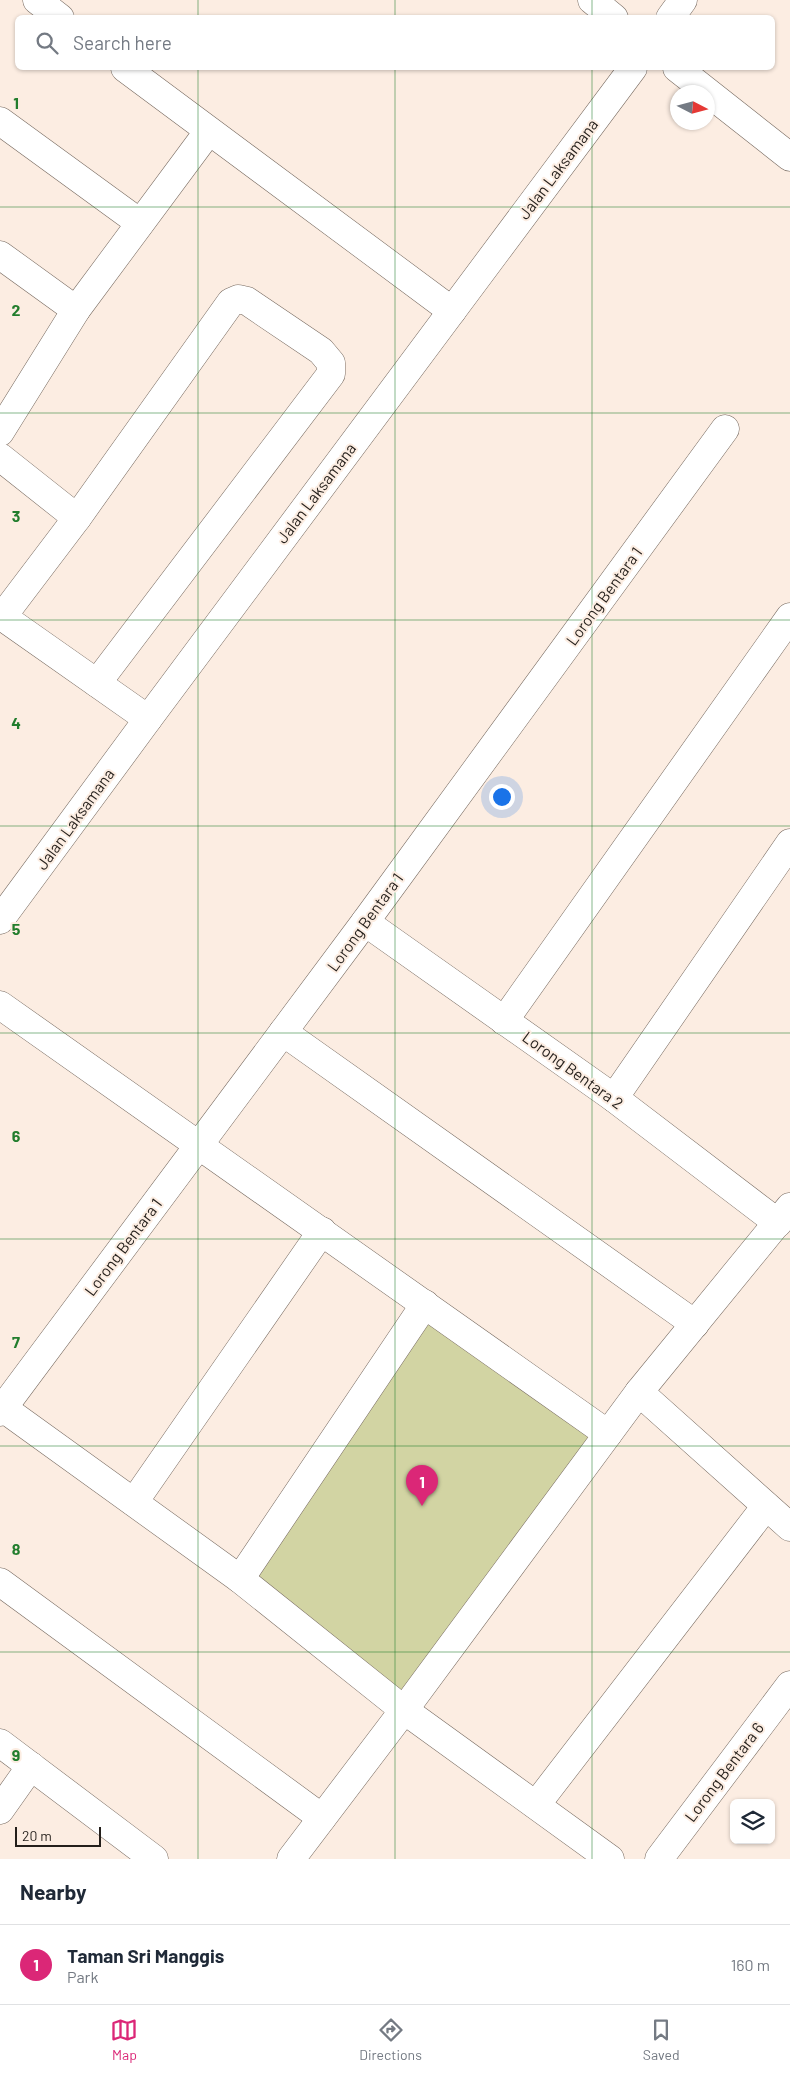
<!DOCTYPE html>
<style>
body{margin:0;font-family:Barlow,sans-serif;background:#f6f6f7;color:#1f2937}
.controls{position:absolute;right:15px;bottom:15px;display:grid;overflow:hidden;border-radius:8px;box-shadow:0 1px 4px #0004}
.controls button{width:45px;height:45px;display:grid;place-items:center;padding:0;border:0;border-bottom:1px solid #e0e1e3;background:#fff;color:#1f2937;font:25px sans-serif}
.compass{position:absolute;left:670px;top:85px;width:45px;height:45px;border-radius:50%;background:#fff;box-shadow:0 1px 4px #0004;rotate:96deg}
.scale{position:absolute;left:15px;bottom:12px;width:86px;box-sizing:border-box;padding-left:5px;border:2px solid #241f1b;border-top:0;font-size:14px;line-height:18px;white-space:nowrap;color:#241f1b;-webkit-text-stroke:4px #fcede2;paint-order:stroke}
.you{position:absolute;left:501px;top:796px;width:18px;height:18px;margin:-12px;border:4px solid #fff;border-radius:50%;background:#1a73e8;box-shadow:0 0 0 8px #1a73e833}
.badge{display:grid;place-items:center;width:32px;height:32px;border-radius:50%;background:#db2777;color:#fff;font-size:16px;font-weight:700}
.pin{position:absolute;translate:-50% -41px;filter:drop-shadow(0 1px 2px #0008)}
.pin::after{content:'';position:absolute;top:26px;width:18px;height:15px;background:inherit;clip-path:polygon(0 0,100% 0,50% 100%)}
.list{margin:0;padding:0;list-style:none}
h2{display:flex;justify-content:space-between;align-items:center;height:65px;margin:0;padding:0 20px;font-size:21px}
h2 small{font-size:16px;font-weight:400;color:#747a83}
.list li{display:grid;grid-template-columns:32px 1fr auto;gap:15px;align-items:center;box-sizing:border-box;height:80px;padding:0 20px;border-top:1px solid #e0e1e3}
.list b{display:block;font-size:19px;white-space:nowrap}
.list p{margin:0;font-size:16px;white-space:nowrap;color:#747a83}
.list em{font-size:16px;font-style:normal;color:#747a83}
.icon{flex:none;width:28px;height:28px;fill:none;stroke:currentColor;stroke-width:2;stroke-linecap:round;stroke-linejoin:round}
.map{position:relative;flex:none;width:790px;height:1859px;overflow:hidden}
.search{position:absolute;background:#fff;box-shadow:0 1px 4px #0004;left:15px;right:15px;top:15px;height:55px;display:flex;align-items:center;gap:12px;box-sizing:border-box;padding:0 18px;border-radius:8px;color:#747a83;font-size:19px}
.sheet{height:145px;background:#fff}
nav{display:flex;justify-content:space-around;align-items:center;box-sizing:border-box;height:70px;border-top:1px solid #e0e1e3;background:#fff;font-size:14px;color:#747a83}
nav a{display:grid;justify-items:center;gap:2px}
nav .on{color:#db2777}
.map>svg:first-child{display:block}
</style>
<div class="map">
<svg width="790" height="1859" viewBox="0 0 790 1859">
<rect width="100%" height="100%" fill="#fcede2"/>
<path fill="#d2d4a3" d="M 427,1316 L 595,1435 L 403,1699 L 255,1576 Z"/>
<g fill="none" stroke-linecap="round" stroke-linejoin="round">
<g stroke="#776a60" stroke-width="29">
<g id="minor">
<path d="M 37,0 L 60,18"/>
<path d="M 592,0 L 614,18"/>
<path d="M 670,18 L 683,0"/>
<path d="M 125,68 L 452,311"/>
<path d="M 677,68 L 790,157"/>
<path d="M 0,121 L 140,223"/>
<path d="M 0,255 L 76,310 L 208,132"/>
<path d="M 0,432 L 76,310"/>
<path d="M 0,457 L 77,518"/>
<path d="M 0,615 L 148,719"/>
<path d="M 2,617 L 77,518 L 231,302 L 238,299 L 247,301 L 321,351 L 331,363 L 331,374 L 97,683"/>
<path d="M 0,920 L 148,719 L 633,68"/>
<path d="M 365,922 L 614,1098 L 778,1223"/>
<path d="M 0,1005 L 608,1434"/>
<path d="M 504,1021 L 790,617"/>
<path d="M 283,1032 L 695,1324"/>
<path d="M 614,1098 L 790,843"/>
<path d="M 639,1392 L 790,1527"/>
<path d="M 3,1408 L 240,1579 L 404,1710 L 610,1859"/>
<path d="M 0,1412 L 365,922 L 725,429"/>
<path d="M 134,1502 L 322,1231"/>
<path d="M 240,1579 L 425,1304"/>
<path d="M 0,1582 L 322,1818"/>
<path d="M 0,1743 L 154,1859"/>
<path d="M 536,1805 L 766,1506"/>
<path d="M 0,1810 L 31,1766"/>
<path d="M 291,1859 L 404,1710 L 639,1392 L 790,1207"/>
<path d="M 659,1859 L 790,1685"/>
</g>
</g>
<use href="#minor" stroke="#fff" stroke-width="28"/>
</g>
<path fill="none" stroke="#227d2d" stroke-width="1" stroke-opacity="0.55" d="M 198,0 L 198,18M 395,0 L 395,18M 592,0 L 592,18M 198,68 L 198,1859M 395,68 L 395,1859M 592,68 L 592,1859M 0,207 L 790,207M 0,413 L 790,413M 0,620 L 790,620M 0,826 L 790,826M 0,1033 L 790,1033M 0,1239 L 790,1239M 0,1446 L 790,1446M 0,1652 L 790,1652"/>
<g text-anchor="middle" stroke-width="4" stroke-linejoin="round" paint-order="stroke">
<g font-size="16" fill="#241f1b" stroke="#fcede2">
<text transform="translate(558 169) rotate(-53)" y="6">Jalan Laksamana</text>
<text transform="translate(316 493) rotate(-53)" y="6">Jalan Laksamana</text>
<text transform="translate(604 596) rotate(-54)" y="6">Lorong Bentara 1</text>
<text transform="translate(75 819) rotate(-54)" y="6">Jalan Laksamana</text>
<text transform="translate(365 922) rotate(-54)" y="6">Lorong Bentara 1</text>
<text transform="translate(573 1070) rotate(36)" y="6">Lorong Bentara 2</text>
<text transform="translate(123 1247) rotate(-53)" y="6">Lorong Bentara 1</text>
<text transform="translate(724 1772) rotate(-53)" y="6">Lorong Bentara 6</text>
</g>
</g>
<g font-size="16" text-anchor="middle" font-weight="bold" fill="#227d2d" stroke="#fcede2" stroke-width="4" stroke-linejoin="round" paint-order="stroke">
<text x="16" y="109">1</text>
<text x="16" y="316">2</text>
<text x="16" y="522">3</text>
<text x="16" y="729">4</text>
<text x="16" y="935">5</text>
<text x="16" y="1142">6</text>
<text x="16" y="1348">7</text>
<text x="16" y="1555">8</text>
<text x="16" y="1761">9</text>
</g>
</svg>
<div class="controls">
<button><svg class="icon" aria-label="layers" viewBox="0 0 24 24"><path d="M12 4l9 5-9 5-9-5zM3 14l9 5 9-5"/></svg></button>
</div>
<svg class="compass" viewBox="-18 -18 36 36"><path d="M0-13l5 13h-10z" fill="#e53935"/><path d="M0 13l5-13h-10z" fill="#747a83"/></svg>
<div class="scale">20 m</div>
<div class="you"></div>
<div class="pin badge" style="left:422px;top:1506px">1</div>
<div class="search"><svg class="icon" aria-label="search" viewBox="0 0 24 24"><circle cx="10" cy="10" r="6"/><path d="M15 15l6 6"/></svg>Search here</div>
</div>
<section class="sheet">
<h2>Nearby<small></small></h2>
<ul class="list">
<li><span class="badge">1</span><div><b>Taman Sri Manggis</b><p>Park</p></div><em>160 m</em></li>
</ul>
</section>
<nav>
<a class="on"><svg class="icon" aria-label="map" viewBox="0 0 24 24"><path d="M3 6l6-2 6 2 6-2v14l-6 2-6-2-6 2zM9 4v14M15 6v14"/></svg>Map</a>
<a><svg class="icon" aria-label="directions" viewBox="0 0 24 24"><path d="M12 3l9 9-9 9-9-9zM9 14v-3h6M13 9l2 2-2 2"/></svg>Directions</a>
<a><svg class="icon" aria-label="saved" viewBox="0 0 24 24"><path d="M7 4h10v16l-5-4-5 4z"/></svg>Saved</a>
</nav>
